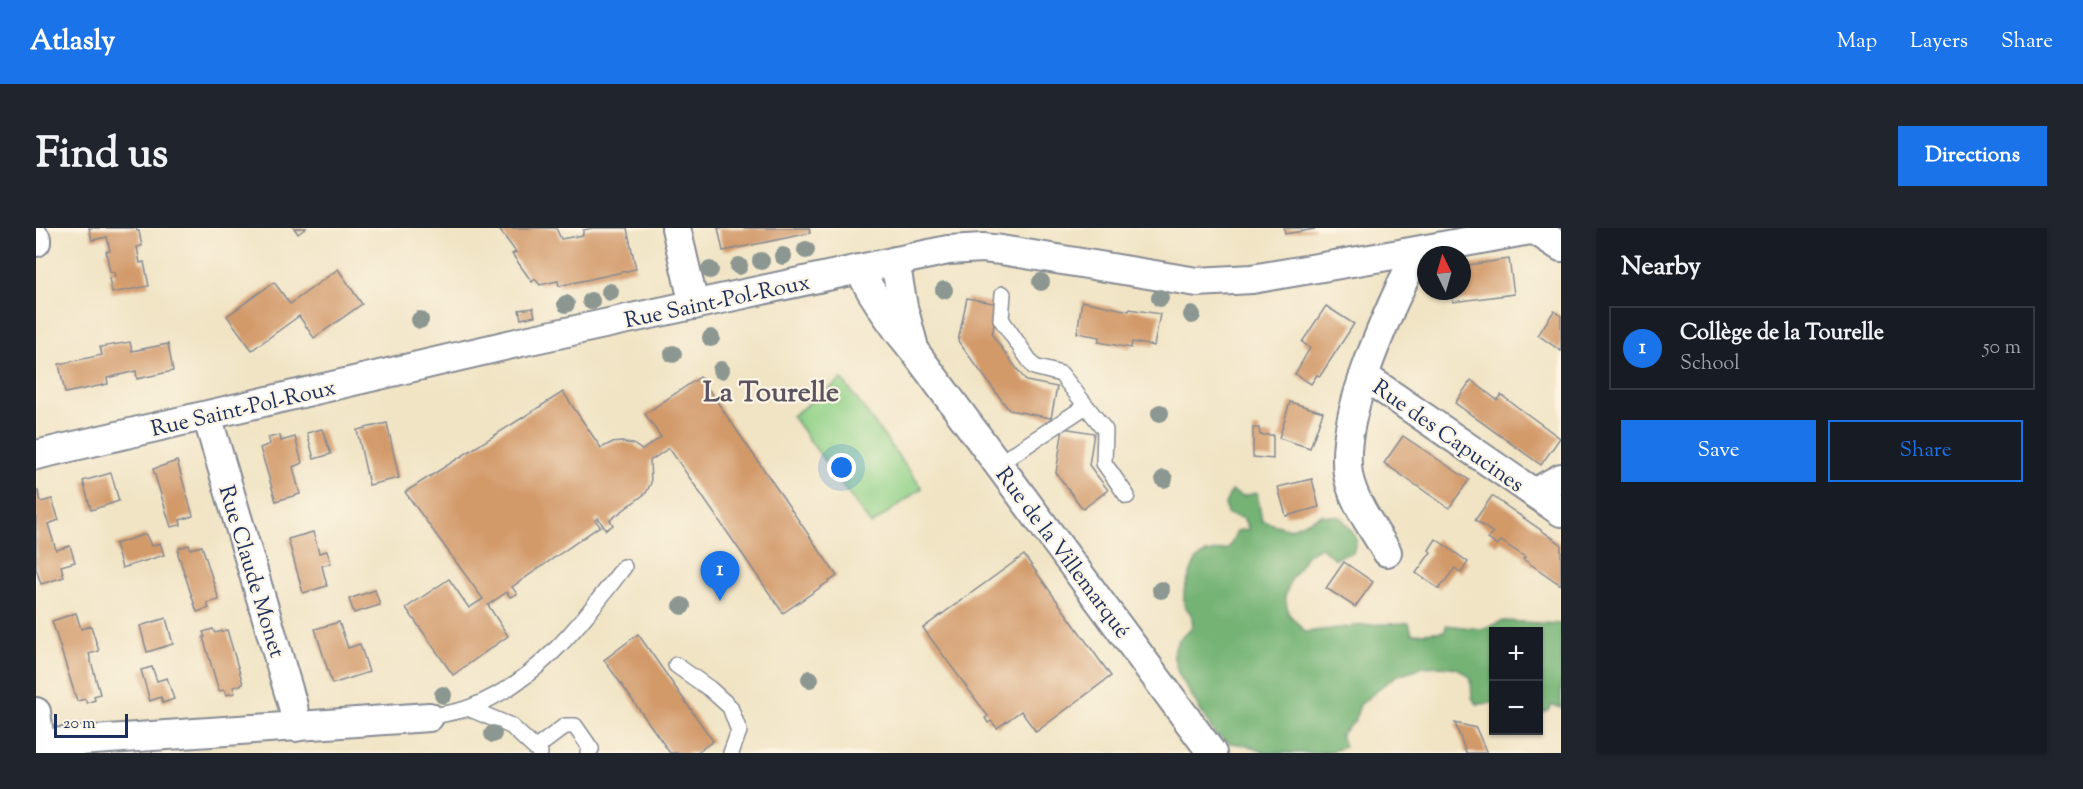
<!DOCTYPE html>
<meta charset="utf-8">
<style>
body{margin:0;font-family:"Sorts Mill Goudy",serif;background:#20242c;color:#f1f3f6}
.controls{position:absolute;right:18px;bottom:18px;display:grid;overflow:hidden;border-radius:0px;box-shadow:0 2px 4px #0004}
.controls button{width:54px;height:54px;display:grid;place-items:center;padding:0;border:0;border-bottom:2px solid #363941;background:#171b24;color:#f1f3f6;font:30px sans-serif}
.compass{position:absolute;left:1381px;top:18px;width:54px;height:54px;border-radius:50%;background:#171b24;box-shadow:0 2px 4px #0004;rotate:355deg}
.scale{position:absolute;left:18px;bottom:15px;width:74px;box-sizing:border-box;padding-left:6px;border:3px solid #1b2f5e;border-top:0;font-size:16px;line-height:21px;white-space:nowrap;color:#1b2f5e;-webkit-text-stroke:4px #fcf5e5;paint-order:stroke}
.you{position:absolute;left:806px;top:240px;width:21px;height:21px;margin:-15px;border:4px solid #fff;border-radius:50%;background:#1a73e8;box-shadow:0 0 0 9px #1a73e833}
.badge{display:grid;place-items:center;width:39px;height:39px;border-radius:50%;background:#1a73e8;color:#fff;font-size:20px;font-weight:700}
.pin{position:absolute;translate:-50% -50px;filter:drop-shadow(0 2px 3px #0008)}
.pin::after{content:'';position:absolute;top:32px;width:21px;height:18px;background:inherit;clip-path:polygon(0 0,100% 0,50% 100%)}
.list{margin:0;padding:0;list-style:none}
h2{display:flex;justify-content:space-between;align-items:center;height:78px;margin:0;padding:0 24px;font-size:26px}
h2 small{font-size:20px;font-weight:400;color:#9ea1a6}
.list li{display:grid;grid-template-columns:39px 1fr auto;gap:18px;align-items:center;box-sizing:border-box;height:84px;margin:0 12px 12px;padding:0 12px;border:2px solid #363941;border-radius:0px}
.list b{display:block;font-size:22px;white-space:nowrap}
.list p{margin:0;font-size:20px;white-space:nowrap;color:#9ea1a6}
.list em{font-size:20px;font-style:normal;color:#9ea1a6}
.actions{display:flex;gap:12px;padding:18px 24px}
.actions a{flex:1;padding:14px 0;border:2px solid #1a73e8;border-radius:0px;text-align:center;font-size:21px;color:#1a73e8}
.actions .main{background:#1a73e8;color:#fff}
.map{position:relative;flex:none;width:1525px;height:525px;overflow:hidden;border-radius:0px}
header{display:flex;align-items:center;gap:36px;box-sizing:border-box;height:84px;padding:0 30px;background:#1a73e8;color:#fff}
header strong{font-size:28px}
nav{display:flex;gap:33px;margin-inline-start:auto;font-size:21px}
.intro{display:flex;align-items:center;justify-content:space-between;box-sizing:border-box;height:144px;padding:0 36px}
h1{margin:0;font-size:42px}
.button{padding:15px 27px;border-radius:0px;background:#1a73e8;color:#fff;font-size:21px;font-weight:700}
main{display:flex;gap:36px;padding:0 36px}
aside{flex:1;background:#171b24;border-radius:0px;box-shadow:0 2px 4px #0004}
.map>svg:first-child{display:block}
</style>
<header>
<strong>Atlasly</strong>
<nav><a>Map</a><a>Layers</a><a>Share</a></nav>
</header>
<div class="intro"><h1>Find us</h1><a class="button">Directions</a></div>
<main>
<div class="map">
<svg width="1525" height="525" viewBox="0 0 1525 525">
<rect width="100%" height="100%" fill="#fcf5e5"/>
<filter id="ink" filterUnits="userSpaceOnUse"><feTurbulence type="fractalNoise" baseFrequency=".0167" numOctaves="2"/><feDisplacementMap in="SourceGraphic" scale="12" xChannelSelector="R" yChannelSelector="G"/><feConvolveMatrix kernelMatrix="1 2 1 2 8 2 1 2 1" color-interpolation-filters="sRGB"/></filter>
<filter id="wash" filterUnits="userSpaceOnUse"><feTurbulence type="fractalNoise" baseFrequency=".008" numOctaves="4" result="noise"/><feDisplacementMap in="SourceGraphic" scale="24" xChannelSelector="R" yChannelSelector="G"/><feGaussianBlur stdDeviation="1.35" result="paint"/><feColorMatrix in="noise" values="0 0 0 0 0 0 0 0 0 0 0 0 0 0 0 0 0 1.4 0 .05"/><feComposite in="paint" operator="in"/></filter>
<g filter="url(#wash)">
<rect width="100%" height="100%" fill="#f1e4c5"/>
<path fill="#92d188" stroke="#568073" stroke-width="1.5" d="M 806,151 L 886,260 L 835,297 L 756,188 Z"/>
<path fill="#75b374" stroke="#487169" stroke-width="1.5" d="M 1195,263 L 1207,268 L 1221,265 L 1226,293 L 1254,301 L 1285,287 L 1305,289 L 1321,311 L 1317,325 L 1306,327 L 1299,331 L 1285,319 L 1271,326 L 1255,351 L 1249,368 L 1252,385 L 1269,404 L 1328,397 L 1373,395 L 1376,406 L 1409,403 L 1410,397 L 1445,401 L 1468,393 L 1525,396 L 1525,480 L 1516,477 L 1513,482 L 1503,486 L 1502,404 L 1458,404 L 1457,475 L 1441,476 L 1436,470 L 1435,450 L 1421,440 L 1406,438 L 1387,439 L 1362,447 L 1346,458 L 1324,477 L 1318,494 L 1304,507 L 1309,519 L 1289,525 L 1230,525 L 1210,517 L 1194,515 L 1179,507 L 1142,445 L 1137,426 L 1142,413 L 1157,398 L 1155,386 L 1148,377 L 1148,363 L 1156,340 L 1161,331 L 1170,325 L 1192,321 L 1201,303 L 1213,301 L 1207,290 L 1191,286 L 1189,276 Z"/>
<g id="blocks">
<g fill="#d29969">
<path d="M 53,0 L 100,0 L 101,3 L 103,3 L 106,18 L 101,19 L 104,35 L 108,34 L 113,58 L 76,65 L 73,50 L 79,49 L 78,44 L 74,44 L 70,23 L 74,23 L 71,9 L 56,12 Z"/>
<path d="M 258,0 L 270,0 L 262,6 Z"/>
<path d="M 462,0 L 520,0 L 525,11 L 547,7 L 547,2 L 557,0 L 591,0 L 600,41 L 523,58 L 522,53 L 504,57 L 499,51 L 496,54 L 476,26 L 480,24 Z"/>
<path d="M 682,0 L 773,0 L 774,5 L 687,23 Z"/>
<path d="M 1248,0 L 1279,0 L 1279,1 L 1249,6 Z"/>
<path d="M 1473,31 L 1478,66 L 1417,74 L 1416,63 L 1426,63 L 1426,38 Z"/>
<path d="M 302,41 L 326,76 L 278,110 L 263,88 L 216,122 L 191,88 L 238,54 L 254,76 Z"/>
<path d="M 931,70 L 962,76 L 956,107 L 990,153 L 1021,159 L 1015,190 L 973,182 L 922,113 Z"/>
<path d="M 1046,73 L 1093,83 L 1094,81 L 1124,86 L 1118,118 L 1096,114 L 1095,120 L 1062,114 L 1064,109 L 1041,105 Z"/>
<path d="M 1290,78 L 1318,96 L 1284,148 L 1281,147 L 1275,156 L 1259,146 L 1274,120 L 1266,114 Z"/>
<path d="M 497,80 L 499,88 L 485,91 L 483,82 Z"/>
<path d="M 1518,83 L 1525,88 L 1525,123 L 1502,107 Z"/>
<path d="M 94,114 L 96,123 L 132,116 L 137,143 L 101,151 L 100,143 L 71,150 L 72,156 L 29,165 L 23,136 L 66,127 L 64,119 Z"/>
<path d="M 664,149 L 801,348 L 747,385 L 633,220 L 614,233 L 615,255 L 610,265 L 574,292 L 577,297 L 570,302 L 562,290 L 559,292 L 564,298 L 476,359 L 481,366 L 474,369 L 471,364 L 452,377 L 472,408 L 417,447 L 370,380 L 413,351 L 433,380 L 447,371 L 369,264 L 527,164 L 565,220 L 575,215 L 586,214 L 597,216 L 606,222 L 625,209 L 609,186 Z"/>
<path d="M 1435,152 L 1461,172 L 1465,167 L 1524,210 L 1505,237 L 1419,175 Z"/>
<path d="M 1254,174 L 1287,184 L 1274,220 L 1243,210 Z"/>
<path d="M 351,195 L 363,250 L 333,257 L 321,202 Z"/>
<path d="M 1027,200 L 1058,205 L 1053,237 L 1072,262 L 1047,281 L 1020,245 Z"/>
<path d="M 1217,200 L 1223,200 L 1224,207 L 1237,207 L 1237,231 L 1217,229 Z"/>
<path d="M 286,201 L 295,226 L 278,231 L 271,205 Z"/>
<path d="M 244,207 L 245,213 L 259,209 L 266,235 L 257,239 L 264,266 L 240,273 L 224,220 L 234,216 L 232,210 Z"/>
<path d="M 1367,208 L 1433,252 L 1413,280 L 1348,235 Z"/>
<path d="M 141,233 L 157,288 L 144,292 L 145,297 L 135,299 L 117,241 Z"/>
<path d="M 75,245 L 83,273 L 55,282 L 47,253 Z"/>
<path d="M 1276,251 L 1283,279 L 1250,288 L 1242,259 Z"/>
<path d="M 0,263 L 2,263 L 5,274 L 16,271 L 23,292 L 12,296 L 20,322 L 34,318 L 39,334 L 25,338 L 28,349 L 5,356 L 0,341 Z"/>
<path d="M 1456,268 L 1525,316 L 1525,357 L 1487,331 L 1489,329 L 1465,313 L 1461,317 L 1452,311 L 1457,305 L 1439,292 Z"/>
<path d="M 277,304 L 283,325 L 291,323 L 295,335 L 286,338 L 291,358 L 267,365 L 252,311 Z"/>
<path d="M 110,306 L 115,318 L 124,315 L 128,327 L 86,340 L 79,316 Z"/>
<path d="M 1400,311 L 1432,334 L 1425,345 L 1419,340 L 1403,361 L 1380,345 L 1395,324 L 1393,322 Z"/>
<path d="M 153,317 L 154,321 L 166,318 L 183,372 L 171,375 L 173,380 L 161,384 L 142,326 L 143,320 Z"/>
<path d="M 988,327 L 1075,448 L 1000,504 L 985,483 L 961,500 L 955,493 L 952,495 L 949,490 L 952,488 L 887,400 Z"/>
<path d="M 1308,334 L 1337,354 L 1319,379 L 1290,360 Z"/>
<path d="M 339,362 L 344,377 L 318,385 L 313,371 Z"/>
<path d="M 40,385 L 45,401 L 55,398 L 63,423 L 53,426 L 64,466 L 58,468 L 59,472 L 51,475 L 49,471 L 41,473 L 16,393 Z"/>
<path d="M 130,390 L 137,416 L 111,424 L 104,398 Z"/>
<path d="M 303,394 L 312,420 L 324,416 L 333,444 L 296,456 L 279,401 Z"/>
<path d="M 177,401 L 179,405 L 191,402 L 207,456 L 197,459 L 199,465 L 190,467 L 188,462 L 183,463 L 167,409 L 169,409 L 167,404 Z"/>
<path d="M 602,406 L 677,513 L 660,525 L 634,525 L 568,432 Z"/>
<path d="M 116,439 L 121,453 L 131,450 L 138,471 L 127,475 L 125,469 L 114,473 L 105,442 Z"/>
<path d="M 1419,495 L 1440,500 L 1451,525 L 1430,525 Z"/>
</g>
</g>
</g>
<g filter="url(#ink)">
<use href="#blocks" fill-opacity="0" stroke="#868a92" stroke-width="1.5"/>
<g fill="none" stroke-linecap="round" stroke-linejoin="round">
<g stroke="#868a92" stroke-width="18">
<g id="service">
<path d="M 967,66 L 965,91 L 998,139 L 1025,146 L 1069,202 L 1068,235 L 1091,268"/>
<path d="M 962,236 L 1050,178"/>
<path d="M 640,437 L 674,461 L 694,479 L 703,503 L 695,525"/>
<path d="M 432,480 L 475,498 L 504,525"/>
<path d="M 393,489 C 406,486 421,484 433,480 C 503,453 544,396 588,339"/>
<path d="M 500,520 L 529,498 L 539,498 L 555,521 L 552,525"/>
</g>
</g>
<g stroke="#868a92" stroke-width="32">
<g id="minor">
<path d="M 640,0 L 658,77"/>
<path d="M 0,11 L 0,14"/>
<path d="M 859,33 L 867,79 L 877,116"/>
<path d="M 823,41 C 839,72 857,98 879,124 L 1176,525"/>
<path d="M 1328,148 L 1498,265 L 1525,250"/>
<path d="M 171,188 L 257,478 L 260,499"/>
<path d="M 0,227 L 489,113 L 912,22 L 947,20 L 965,22 L 1161,54 L 1216,51 L 1369,25"/>
<path d="M 1498,265 L 1525,284"/>
<path d="M 1351,324 C 1338,302 1321,279 1314,255 C 1298,201 1348,93 1372,43 L 1369,25 L 1494,2 L 1502,4 L 1525,19"/>
<path d="M 0,484 L 4,515"/>
<path d="M 0,516 L 393,489"/>
</g>
</g>
<use href="#service" stroke="#fff" stroke-width="15"/>
<use href="#minor" stroke="#fff" stroke-width="28"/>
</g>
<g fill="#8c9792">
<circle cx="770" cy="22" r="9"/>
<circle cx="747" cy="28" r="9"/>
<circle cx="725" cy="33" r="9"/>
<circle cx="703" cy="38" r="9"/>
<circle cx="674" cy="42" r="9"/>
<circle cx="1005" cy="54" r="9"/>
<circle cx="908" cy="62" r="9"/>
<circle cx="574" cy="64" r="9"/>
<circle cx="1124" cy="70" r="9"/>
<circle cx="555" cy="73" r="9"/>
<circle cx="530" cy="76" r="9"/>
<circle cx="1156" cy="87" r="9"/>
<circle cx="384" cy="92" r="9"/>
<circle cx="675" cy="110" r="9"/>
<circle cx="637" cy="126" r="9"/>
<circle cx="685" cy="142" r="9"/>
<circle cx="1124" cy="185" r="9"/>
<circle cx="1128" cy="251" r="9"/>
<circle cx="1125" cy="362" r="9"/>
<circle cx="646" cy="378" r="9"/>
<circle cx="774" cy="451" r="9"/>
<circle cx="407" cy="467" r="9"/>
<circle cx="457" cy="506" r="9"/>
</g>
</g>
<g text-anchor="middle" stroke-width="4.5" stroke-linejoin="round" paint-order="stroke">
<g font-size="22" fill="#1b2f5e" stroke="#fcf5e5">
<text transform="translate(681 72) rotate(-12)" y="8">Rue Saint-Pol-Roux</text>
<text transform="translate(207 179) rotate(-13)" y="8">Rue Saint-Pol-Roux</text>
<text transform="translate(1413 207) rotate(35)" y="8">Rue des Capucines</text>
<text transform="translate(1028 324) rotate(53)" y="8">Rue de la Villemarqué</text>
<text transform="translate(217 343) rotate(73)" y="8">Rue Claude Monet</text>
</g>
<g font-size="28" font-weight="bold" fill="#5b5462" stroke="#fcf5e5">
<text x="735" y="173">La Tourelle</text>
</g>
</g>
</svg>
<div class="controls">
<button>+</button>
<button>−</button>
</div>
<svg class="compass" viewBox="-18 -18 36 36"><path d="M0-13l5 13h-10z" fill="#e53935"/><path d="M0 13l5-13h-10z" fill="#9ea1a6"/></svg>
<div class="scale">20 m</div>
<div class="you"></div>
<div class="pin badge" style="left:684px;top:373px">1</div>
</div>
<aside>
<h2>Nearby<small></small></h2>
<ul class="list">
<li><span class="badge">1</span><div><b>Collège de la Tourelle</b><p>School</p></div><em>50 m</em></li>
</ul>
<div class="actions"><a class="main">Save</a><a>Share</a></div>
</aside>
</main>
